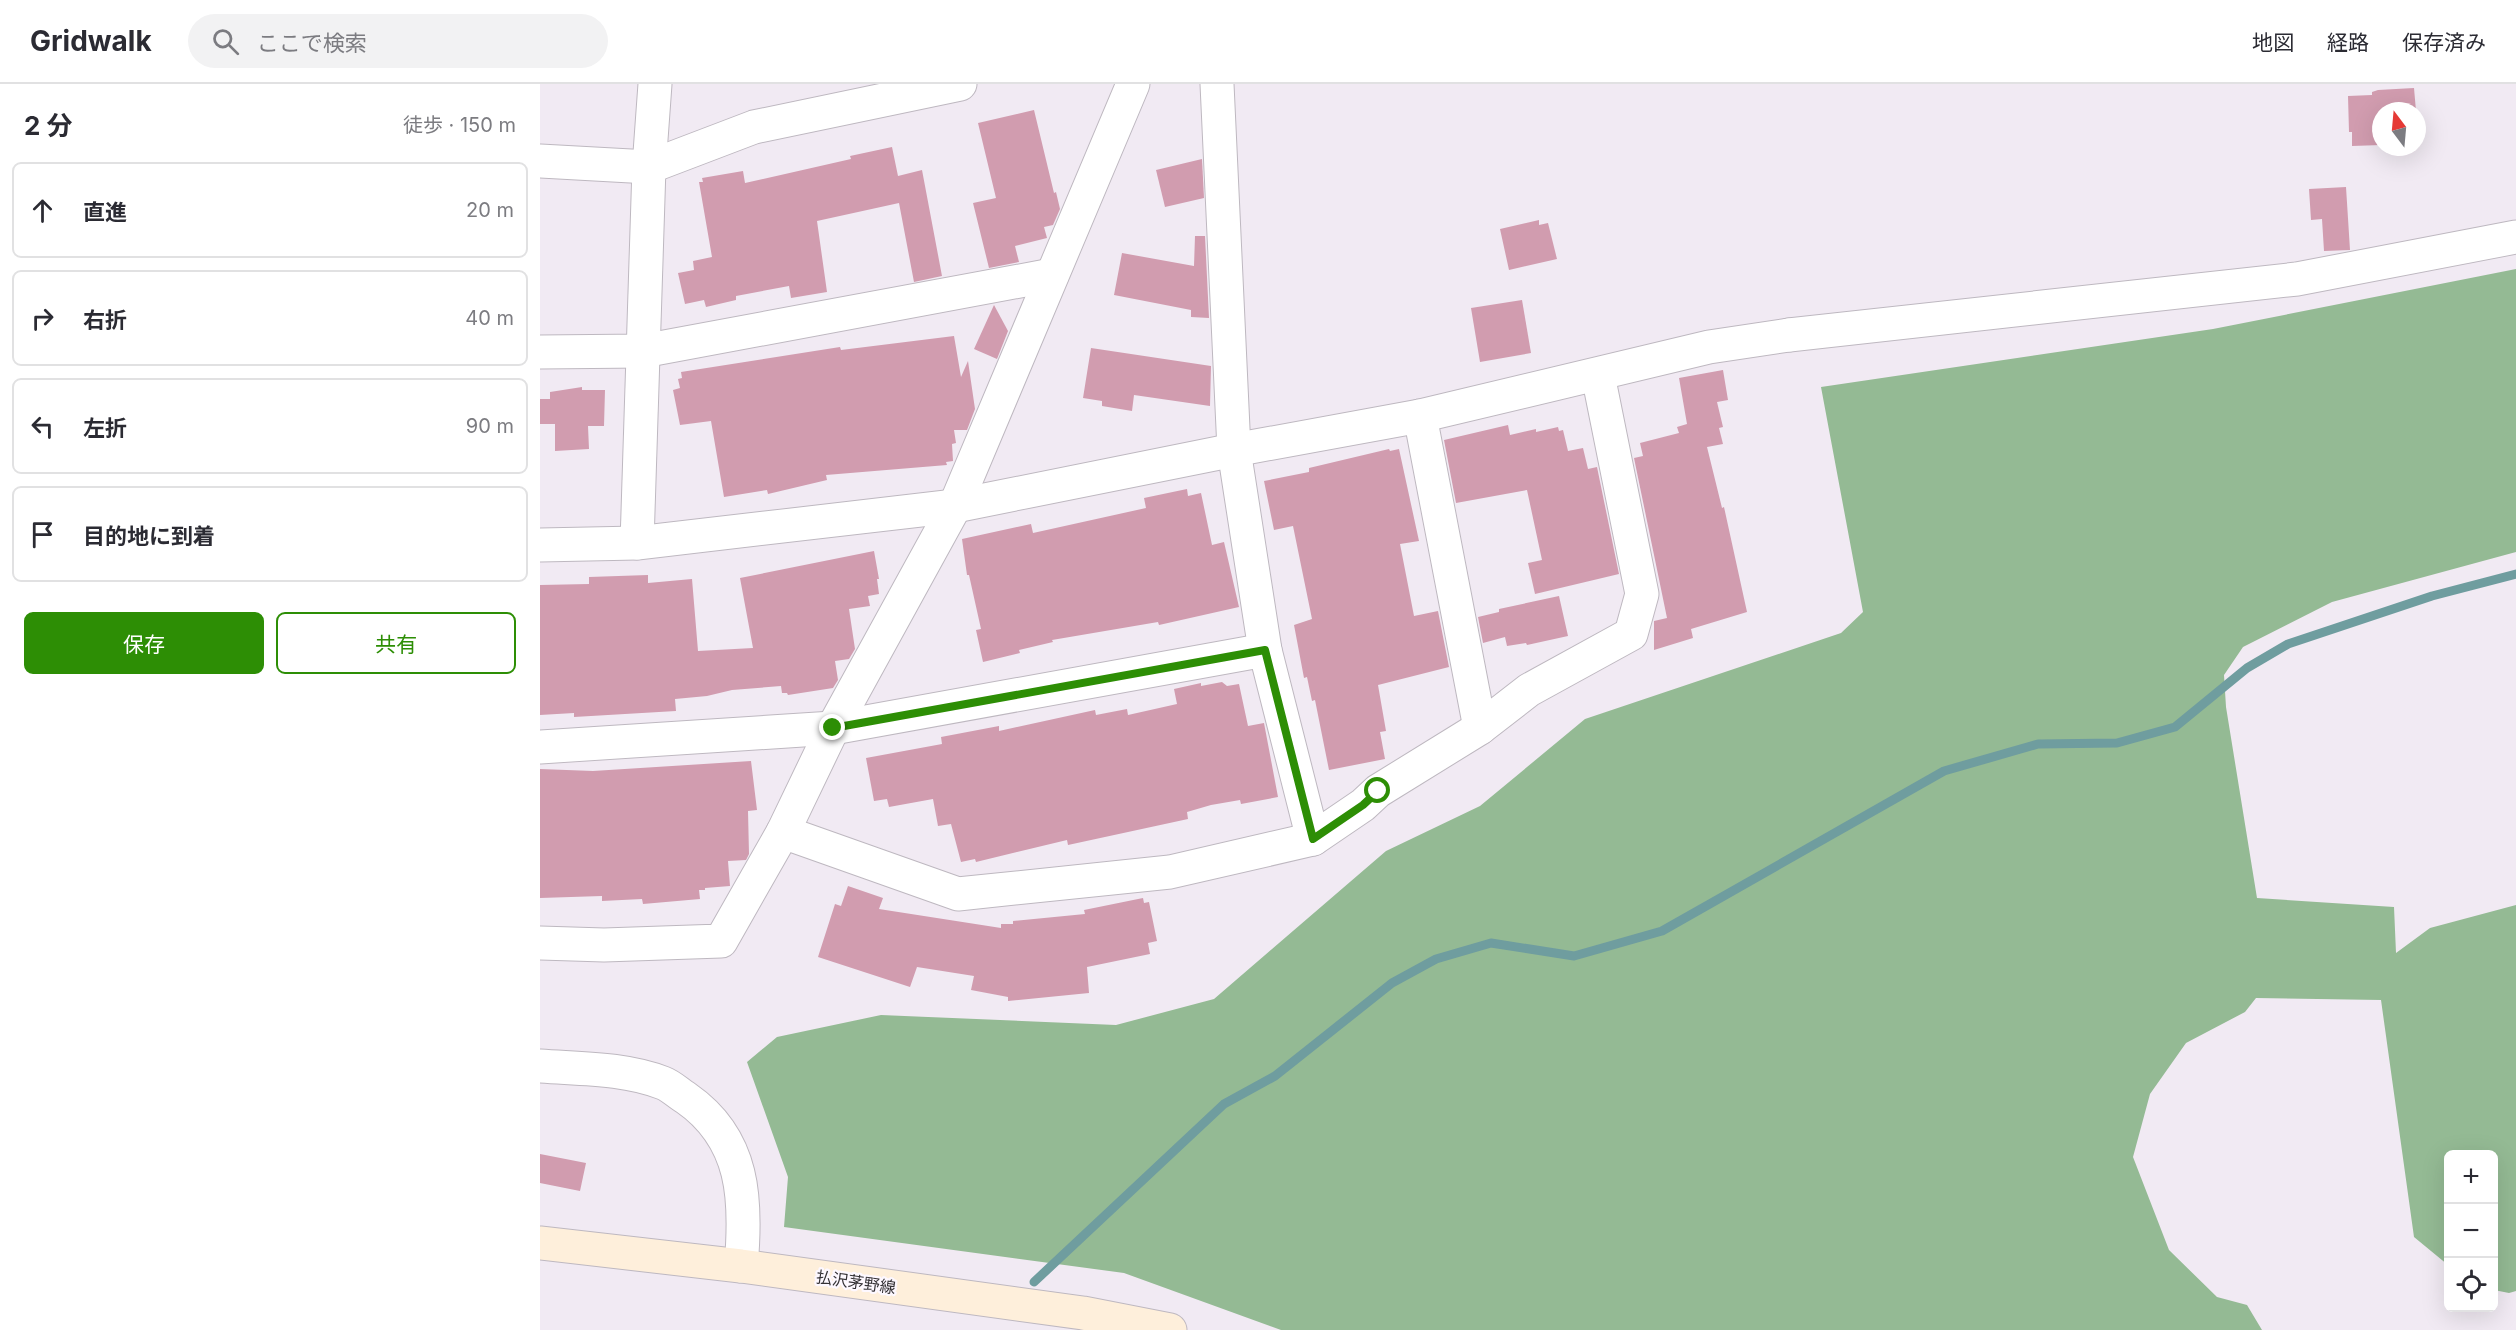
<!DOCTYPE html>
<html lang="ja">
<meta charset="utf-8">
<style>
body{margin:0;font-family:Inter,"Noto Sans JP",sans-serif;background:#f2f2f3;color:#2b2b33}
.controls{position:absolute;right:18px;bottom:18px;display:grid;overflow:hidden;border-radius:9px;box-shadow:0 6px 24px #0002}
.controls button{width:54px;height:54px;display:grid;place-items:center;padding:0;border:0;border-bottom:2px solid #e1e1e2;background:#fff;color:#2b2b33;font:30px sans-serif}
.compass{position:absolute;left:1832px;top:18px;width:54px;height:54px;border-radius:50%;background:#fff;box-shadow:0 6px 24px #0002;rotate:344deg}
.stop{position:absolute;width:18px;height:18px;margin:-14px;border:4px solid #2d8e05;border-radius:50%;background:#fff}
.stop.end{background:#2d8e05;border-color:#fff;box-shadow:0 2px 6px #0008}
.list{margin:0;padding:0;list-style:none}
h2{display:flex;justify-content:space-between;align-items:center;height:78px;margin:0;padding:0 24px;font-size:26px}
h2 small{font-size:20px;font-weight:400;color:#7c7c81}
.list li{display:grid;grid-template-columns:39px 1fr auto;gap:18px;align-items:center;box-sizing:border-box;height:96px;margin:0 12px 12px;padding:0 12px;border:2px solid #e1e1e2;border-radius:9px}
.list b{display:block;font-size:22px;white-space:nowrap}
.list em{font-size:20px;font-style:normal;color:#7c7c81}
.actions{display:flex;gap:12px;padding:18px 24px}
.actions a{flex:1;padding:14px 0;border:2px solid #2d8e05;border-radius:9px;text-align:center;font-size:21px;color:#2d8e05}
.actions .main{background:#2d8e05;color:#fff}
.icon{flex:none;width:33px;height:33px;fill:none;stroke:currentColor;stroke-width:2;stroke-linecap:round;stroke-linejoin:round}
.map{position:relative;flex:none;width:1976px;height:1246px;overflow:hidden}
header{display:flex;align-items:center;gap:36px;box-sizing:border-box;height:84px;padding:0 30px;background:#fff;border-bottom:2px solid #e1e1e2}
header strong{font-size:28px}
nav{display:flex;gap:33px;margin-inline-start:auto;font-size:21px}
.search{width:420px;height:54px;background:#f2f2f3;display:flex;align-items:center;gap:15px;box-sizing:border-box;padding:0 21px;border-radius:33px;color:#7c7c81;font-size:22px}
main{display:flex}
aside{flex:1;background:#fff}
.map>svg:first-child{display:block}
</style>
<header>
<strong>Gridwalk</strong>
<div class="search"><svg class="icon" aria-label="search" viewBox="0 0 24 24"><circle cx="10" cy="10" r="6"/><path d="M15 15l6 6"/></svg>ここで検索</div>
<nav><a>地図</a><a>経路</a><a>保存済み</a></nav>
</header>
<main>
<aside>
<h2>2 分<small>徒歩 · 150 m</small></h2>
<ul class="list">
<li><svg class="icon" aria-label="ahead" viewBox="0 0 24 24"><path d="M12 20V5M6 11l6-6 6 6"/></svg><div><b>直進</b></div><em>20 m</em></li>
<li><svg class="icon" aria-label="right" viewBox="0 0 24 24"><path d="M7 20v-9h11M14 6l5 5-5 5"/></svg><div><b>右折</b></div><em>40 m</em></li>
<li><svg class="icon" aria-label="left" viewBox="0 0 24 24"><path d="M17 20v-9H6M10 6l-5 5 5 5"/></svg><div><b>左折</b></div><em>90 m</em></li>
<li><svg class="icon" aria-label="arrive" viewBox="0 0 24 24"><path d="M6 21V4h12l-3 4 3 4H6"/></svg><div><b>目的地に到着</b></div></li>
</ul>
<div class="actions"><a class="main">保存</a><a>共有</a></div>
</aside>
<div class="map">
<svg width="1976" height="1246" viewBox="0 0 1976 1246">
<rect width="100%" height="100%" fill="#f1eaf3"/>
<path fill="#94ba94" d="M 1976,185 L 1976,468 L 1792,518 L 1703,563 L 1684,591 L 1686,623 L 1717,814 L 1854,823 L 1856,869 L 1890,844 L 1976,821 L 1976,1207 L 1969,1209 L 1954,1206 L 1954,1070 L 1908,1070 L 1908,1181 L 1874,1153 L 1841,916 L 1716,914 L 1705,928 L 1646,959 L 1610,1010 L 1593,1073 L 1629,1166 L 1677,1213 L 1707,1221 L 1722,1246 L 741,1246 L 584,1189 L 244,1143 L 248,1093 L 207,978 L 237,953 L 341,931 L 576,941 L 674,915 L 846,767 L 940,722 L 1045,635 L 1301,549 L 1323,528 L 1281,303 L 1673,245 Z"/>
<g fill="none" stroke-linecap="round" stroke-linejoin="round">
<path stroke="#6f9d9f" stroke-width="9" d="M 494,1198 L 684,1020 L 735,992 L 852,899 L 896,875 L 951,859 L 1034,872 L 1122,847 L 1404,687 L 1498,660 L 1577,659 L 1635,643 L 1707,584 L 1748,560 L 1892,512 L 1976,490"/>
</g>
<g fill="#d19caf">
<path d="M 1874,4 L 1876,27 L 1841,27 L 1841,61 L 1812,62 L 1812,48 L 1809,48 L 1808,12 L 1832,11 L 1832,8 L 1838,6 Z"/>
<path d="M 494,26 L 514,109 L 516,108 L 520,125 L 513,141 L 504,143 L 507,154 L 475,162 L 479,178 L 449,184 L 433,119 L 456,114 L 438,39 Z"/>
<path d="M 352,63 L 358,92 L 382,86 L 402,192 L 374,198 L 359,119 L 277,137 L 287,208 L 251,214 L 249,202 L 196,212 L 196,216 L 166,223 L 164,216 L 145,220 L 138,189 L 154,186 L 153,177 L 172,173 L 159,98 L 163,98 L 162,94 L 203,87 L 205,99 L 311,75 L 310,72 Z"/>
<path d="M 662,75 L 664,114 L 625,123 L 616,86 Z"/>
<path d="M 1806,103 L 1810,166 L 1784,167 L 1782,135 L 1771,136 L 1769,105 Z"/>
<path d="M 999,136 L 999,141 L 1008,139 L 1017,175 L 969,186 L 960,145 Z"/>
<path d="M 655,152 L 665,152 L 669,234 L 651,233 L 651,226 L 574,211 L 582,169 L 654,182 Z"/>
<path d="M 982,216 L 991,269 L 940,278 L 931,224 Z"/>
<path d="M 454,221 L 468,247 L 457,275 L 434,265 Z"/>
<path d="M 414,252 L 421,293 L 428,277 L 435,325 L 427,346 L 414,346 L 416,359 L 412,360 L 413,377 L 406,378 L 407,381 L 286,391 L 287,396 L 228,410 L 227,406 L 184,413 L 171,337 L 140,341 L 133,306 L 140,304 L 138,295 L 142,294 L 141,288 L 300,263 L 301,266 Z"/>
<path d="M 551,264 L 671,282 L 670,322 L 594,311 L 592,327 L 562,322 L 562,317 L 543,314 Z"/>
<path d="M 1183,286 L 1188,316 L 1177,318 L 1183,343 L 1179,344 L 1183,360 L 1167,363 L 1182,424 L 1184,423 L 1207,528 L 1151,545 L 1153,554 L 1114,566 L 1114,537 L 1127,534 L 1094,374 L 1103,372 L 1100,359 L 1139,349 L 1137,343 L 1147,340 L 1139,294 Z"/>
<path d="M 42,303 L 42,306 L 65,306 L 64,342 L 48,342 L 49,365 L 15,367 L 15,340 L 0,340 L 0,315 L 10,315 L 10,308 Z"/>
<path d="M 968,341 L 970,351 L 996,345 L 996,348 L 1018,343 L 1019,347 L 1023,346 L 1028,367 L 1043,364 L 1048,385 L 1057,383 L 1079,490 L 995,510 L 988,479 L 1002,476 L 987,406 L 916,419 L 904,356 Z"/>
<path d="M 849,365 L 850,367 L 859,365 L 879,457 L 860,460 L 874,532 L 898,527 L 909,583 L 838,601 L 846,647 L 840,648 L 845,675 L 789,686 L 775,616 L 772,617 L 767,593 L 764,594 L 754,541 L 772,535 L 753,442 L 734,446 L 724,397 L 769,388 L 769,384 Z"/>
<path d="M 647,405 L 648,412 L 661,409 L 672,461 L 684,458 L 699,523 L 619,541 L 618,538 L 512,556 L 513,558 L 479,566 L 480,569 L 443,578 L 436,546 L 441,545 L 429,491 L 427,491 L 422,455 L 491,440 L 493,449 L 606,424 L 604,414 Z"/>
<path d="M 334,467 L 339,495 L 337,495 L 339,510 L 328,512 L 330,522 L 309,525 L 315,565 L 309,575 L 295,577 L 298,596 L 293,604 L 248,611 L 247,609 L 242,609 L 241,602 L 192,606 L 167,612 L 135,615 L 136,627 L 34,633 L 34,629 L 0,631 L 0,501 L 49,500 L 49,493 L 108,491 L 108,499 L 152,495 L 158,567 L 213,564 L 200,494 Z"/>
<path d="M 1019,512 L 1028,552 L 987,561 L 986,559 L 967,562 L 965,553 L 943,559 L 938,533 L 959,528 L 959,525 Z"/>
<path d="M 682,598 L 687,602 L 699,600 L 708,642 L 724,639 L 738,713 L 701,720 L 700,716 L 671,721 L 647,728 L 648,735 L 528,761 L 527,756 L 436,778 L 435,775 L 421,778 L 411,740 L 398,742 L 393,715 L 349,723 L 347,715 L 334,717 L 326,674 L 402,660 L 401,653 L 459,642 L 459,647 L 555,626 L 556,631 L 587,625 L 588,631 L 637,620 L 634,605 L 661,599 L 661,602 Z"/>
<path d="M 211,677 L 217,726 L 208,727 L 209,770 L 206,776 L 188,777 L 190,802 L 165,804 L 165,806 L 159,806 L 160,815 L 103,820 L 102,815 L 62,817 L 62,812 L 0,814 L 0,685 L 53,687 Z"/>
<path d="M 308,802 L 343,814 L 339,825 L 461,844 L 461,840 L 473,840 L 473,837 L 545,830 L 544,826 L 603,814 L 604,819 L 609,818 L 617,857 L 608,859 L 610,870 L 547,883 L 549,909 L 468,917 L 468,913 L 431,906 L 434,892 L 377,883 L 370,903 L 278,873 L 295,820 L 301,822 Z"/>
<path d="M 0,1070 L 46,1079 L 40,1107 L 0,1099 Z"/>
</g>
<g fill="none" stroke-linecap="round" stroke-linejoin="round">
<g stroke="#beb8c0" stroke-width="35">
<g id="minor">
<path d="M 677,0 L 694,366 L 725,566 L 773,755"/>
<path d="M 0,77 L 109,83 L 214,43 L 420,0"/>
<path d="M 1249,251 L 1757,195 L 1976,153"/>
<path d="M 0,268 L 103,267 L 512,191"/>
<path d="M 880,332 L 940,644"/>
<path d="M 97,459 L 109,83"/>
<path d="M 0,663 L 293,644 L 725,566"/>
<path d="M 243,748 L 418,810 L 630,788 L 773,755 L 823,721 L 838,707 L 940,644 L 989,606 L 1091,550 L 1102,510 L 1058,291"/>
<path d="M 0,859 L 64,861 L 181,857 L 243,748 L 293,644 L 415,422 L 593,0"/>
<path d="M 0,982 C 41,985 84,984 123,999 C 131,1002 138,1009 146,1014 C 205,1055 207,1116 201,1182"/>
</g>
</g>
<g stroke="#beb8c0" stroke-width="35">
<g id="tertiary">
<path d="M 109,83 L 115,0"/>
<path d="M 0,461 L 97,459 L 415,422 L 694,366 L 880,332 L 1169,263 L 1249,251"/>
</g>
</g>
<g stroke="#beb8c0" stroke-width="35">
<path id="secondary" d="M 0,1159 L 201,1182 L 543,1229 L 630,1246"/>
</g>
<use href="#minor" stroke="#fff" stroke-width="33"/>
<use href="#tertiary" stroke="#fff" stroke-width="33"/>
<use href="#secondary" stroke="#feefdb" stroke-width="33"/>
</g>
<g fill="none" stroke-linecap="round" stroke-linejoin="round">
<path stroke="#2d8e05" stroke-width="8" d="M 293,644 L 725,566 L 773,755 L 823,721 L 838,707"/>
</g>
<g text-anchor="middle" stroke-width="4.5" stroke-linejoin="round" paint-order="stroke">
<g font-size="16" fill="#343135" stroke="#fdf8ff">
<text transform="translate(316 1198) rotate(8)" y="6">払沢茅野線</text>
</g>
</g>
</svg>
<div class="controls">
<button>+</button>
<button>−</button>
<button><svg class="icon" aria-label="locate" viewBox="0 0 24 24"><circle cx="12" cy="12" r="6"/><path d="M12 2v4M12 18v4M2 12h4M18 12h4"/></svg></button>
</div>
<svg class="compass" viewBox="-18 -18 36 36"><path d="M0-13l5 13h-10z" fill="#e53935"/><path d="M0 13l5-13h-10z" fill="#7c7c81"/></svg>
<div class="stop" style="left:838px;top:707px"></div>
<div class="stop end" style="left:293px;top:644px"></div>
</div>
</main>
